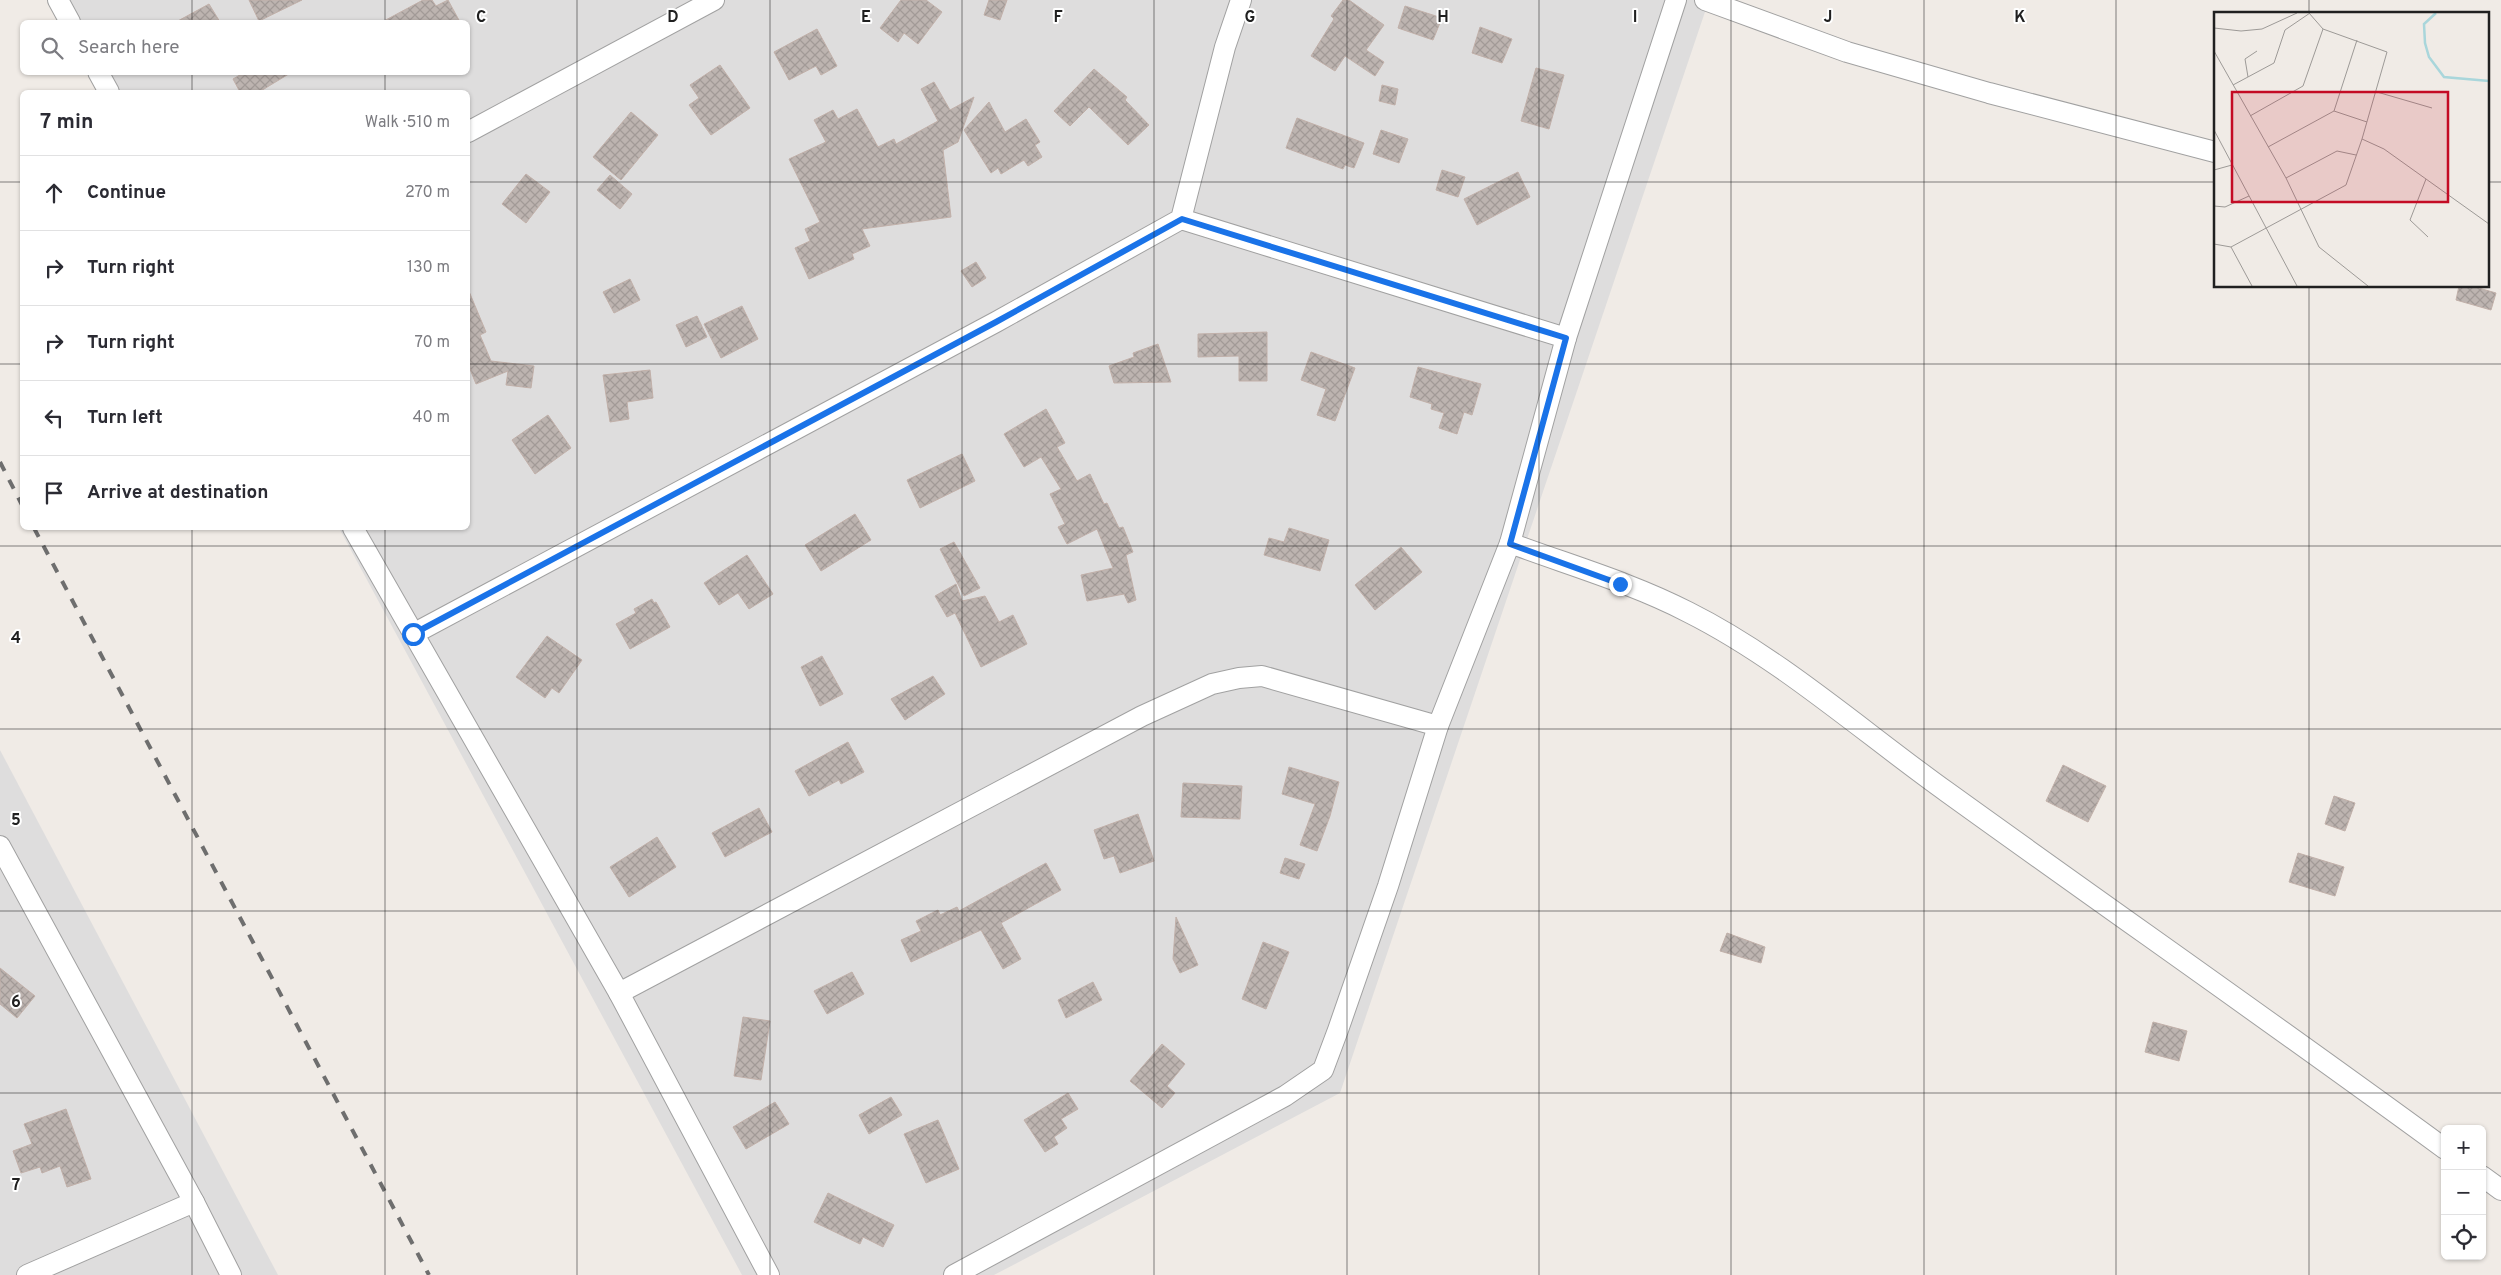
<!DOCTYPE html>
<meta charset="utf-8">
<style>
body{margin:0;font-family:Overpass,sans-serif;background:#f7f7f7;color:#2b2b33}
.controls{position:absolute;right:15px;bottom:15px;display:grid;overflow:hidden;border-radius:8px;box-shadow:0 1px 4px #0004}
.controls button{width:45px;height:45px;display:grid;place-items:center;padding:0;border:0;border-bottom:1px solid #e1e1e2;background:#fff;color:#2b2b33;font:25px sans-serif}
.stop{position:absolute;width:15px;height:15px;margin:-11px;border:4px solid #1a73e8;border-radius:50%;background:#fff}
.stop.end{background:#1a73e8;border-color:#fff;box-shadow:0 1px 5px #0008}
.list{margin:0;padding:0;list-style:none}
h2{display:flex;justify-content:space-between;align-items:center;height:65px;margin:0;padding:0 20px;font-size:21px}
h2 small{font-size:16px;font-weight:400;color:#7c7c81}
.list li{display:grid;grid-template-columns:32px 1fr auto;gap:15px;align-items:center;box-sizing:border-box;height:75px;padding:0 20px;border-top:1px solid #e1e1e2}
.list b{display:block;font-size:19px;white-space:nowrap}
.list em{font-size:16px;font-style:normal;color:#7c7c81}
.icon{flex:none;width:28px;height:28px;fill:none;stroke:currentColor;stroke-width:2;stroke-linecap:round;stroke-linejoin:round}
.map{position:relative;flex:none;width:2501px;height:1275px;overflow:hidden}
.search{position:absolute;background:#fff;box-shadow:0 1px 4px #0004;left:20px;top:20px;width:450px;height:55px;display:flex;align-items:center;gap:12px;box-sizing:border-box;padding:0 18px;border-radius:8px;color:#7c7c81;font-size:19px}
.panel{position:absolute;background:#fff;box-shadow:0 1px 4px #0004;left:20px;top:90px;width:450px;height:440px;border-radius:8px}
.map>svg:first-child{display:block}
</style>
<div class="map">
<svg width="2501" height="1275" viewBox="0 0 2501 1275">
<defs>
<pattern id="building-cross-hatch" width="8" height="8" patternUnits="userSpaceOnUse" patternTransform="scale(1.25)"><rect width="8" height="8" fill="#bdb4b0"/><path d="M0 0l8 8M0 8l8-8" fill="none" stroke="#a29a97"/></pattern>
</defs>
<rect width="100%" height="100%" fill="#f0ebe6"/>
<g fill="#dedddd">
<path d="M 55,0 L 1709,0 L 1340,1093 L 994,1275 L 742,1275 L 339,528 L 468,528 L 468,92 L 105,92 L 94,73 L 468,72 L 468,22 L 67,22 Z"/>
<path d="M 0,750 L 278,1275 L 0,1275 Z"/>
</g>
<g fill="url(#building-cross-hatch)" stroke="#c1b0a9">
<path d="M 249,0 L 302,0 L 259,21 Z"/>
<path d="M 423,0 L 432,0 L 436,6 L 448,0 L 460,22 L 382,22 Z"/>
<path d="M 901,0 L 926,0 L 942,12 L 918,44 L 904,33 L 898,42 L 880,28 Z"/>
<path d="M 989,0 L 1007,0 L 1000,20 L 984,15 Z"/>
<path d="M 1343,0 L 1349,0 L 1384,25 L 1366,50 L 1384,62 L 1375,76 L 1345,56 L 1335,71 L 1311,56 L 1334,19 L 1331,16 Z"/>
<path d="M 209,4 L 220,22 L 176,22 Z"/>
<path d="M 1405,6 L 1442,18 L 1433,40 L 1398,28 Z"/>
<path d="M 1480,27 L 1512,39 L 1502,63 L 1472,53 Z"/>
<path d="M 817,29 L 837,66 L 821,75 L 816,66 L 789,80 L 774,52 Z"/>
<path d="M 720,65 L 750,108 L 711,135 L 689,105 L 699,98 L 690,85 Z"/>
<path d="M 1536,68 L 1564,75 L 1549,129 L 1521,121 Z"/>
<path d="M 1094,69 L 1127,97 L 1125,100 L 1149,125 L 1128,145 L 1089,107 L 1070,126 L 1054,111 Z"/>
<path d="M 245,72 L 292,72 L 259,92 L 240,92 L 233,79 Z"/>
<path d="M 934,82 L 950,110 L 974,97 L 958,142 L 943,150 L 951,217 L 862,229 L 870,246 L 852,254 L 854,259 L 809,279 L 795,248 L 810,241 L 805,229 L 820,222 L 789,159 L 826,142 L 814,120 L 833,110 L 838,119 L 857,109 L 878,147 L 894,139 L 896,144 L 938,121 L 921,89 Z"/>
<path d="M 1382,85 L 1398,89 L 1395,105 L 1379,101 Z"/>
<path d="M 989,102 L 1005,132 L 1026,119 L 1040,142 L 1035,145 L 1042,157 L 1028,166 L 1024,160 L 1001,174 L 998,168 L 991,173 L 964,130 Z"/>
<path d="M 631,112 L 658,135 L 621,180 L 593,157 Z"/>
<path d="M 1297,118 L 1364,143 L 1354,168 L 1345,165 L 1343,169 L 1286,148 Z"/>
<path d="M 1381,130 L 1408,139 L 1399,163 L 1373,154 Z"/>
<path d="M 1442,170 L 1465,177 L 1458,197 L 1436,190 Z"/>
<path d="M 1518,172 L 1530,197 L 1477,225 L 1464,199 Z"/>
<path d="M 526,174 L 550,192 L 526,223 L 502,204 Z"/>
<path d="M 610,175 L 632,194 L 620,209 L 597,190 Z"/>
<path d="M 976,262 L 986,278 L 972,287 L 961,271 Z"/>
<path d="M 630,279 L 640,300 L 614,313 L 603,292 Z"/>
<path d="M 2459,286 L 2472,286 L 2496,293 L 2491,310 L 2456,300 Z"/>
<path d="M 468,289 L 486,332 L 480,335 L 491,361 L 534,366 L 531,388 L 506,385 L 508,371 L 476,384 L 468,364 Z"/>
<path d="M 742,306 L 758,339 L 721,358 L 704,324 Z"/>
<path d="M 697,316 L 707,337 L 686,347 L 676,325 Z"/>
<path d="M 1267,332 L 1267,381 L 1239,381 L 1239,356 L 1198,357 L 1198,334 Z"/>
<path d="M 1158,344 L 1171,382 L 1114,383 L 1109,366 L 1134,357 L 1133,353 Z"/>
<path d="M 1311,352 L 1355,368 L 1335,421 L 1317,415 L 1326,389 L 1301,380 Z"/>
<path d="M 1418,367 L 1481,384 L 1472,415 L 1464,412 L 1457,434 L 1439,428 L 1444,413 L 1431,409 L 1432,404 L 1410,397 Z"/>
<path d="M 650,370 L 653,398 L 627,402 L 629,419 L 610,422 L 603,375 Z"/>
<path d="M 1046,409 L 1065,443 L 1057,447 L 1077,481 L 1090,474 L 1104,504 L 1107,503 L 1119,528 L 1123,527 L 1133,552 L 1126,555 L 1136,600 L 1128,603 L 1124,594 L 1087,601 L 1081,575 L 1113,568 L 1097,529 L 1067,544 L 1058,527 L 1065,524 L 1050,494 L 1061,489 L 1041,457 L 1024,467 L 1004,434 Z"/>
<path d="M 548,415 L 571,448 L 535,474 L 512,440 Z"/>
<path d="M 962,454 L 975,481 L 920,508 L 907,480 Z"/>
<path d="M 855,514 L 871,540 L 821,571 L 805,545 Z"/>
<path d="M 1289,528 L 1329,540 L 1320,571 L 1264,555 L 1269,538 L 1284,542 Z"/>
<path d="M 954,542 L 980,588 L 964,596 L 940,549 Z"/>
<path d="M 1401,547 L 1422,572 L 1375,610 L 1355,585 Z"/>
<path d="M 747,555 L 773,594 L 749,609 L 738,593 L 719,605 L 704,583 Z"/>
<path d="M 956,584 L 962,601 L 985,596 L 999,622 L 1013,615 L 1027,644 L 981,667 L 955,613 L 947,617 L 935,596 Z"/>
<path d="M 652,599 L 654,603 L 656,602 L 670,627 L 630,649 L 616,624 L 636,613 L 634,609 Z"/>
<path d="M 547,636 L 582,660 L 559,693 L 552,688 L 545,698 L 516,677 Z"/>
<path d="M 822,656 L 843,694 L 820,706 L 801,667 Z"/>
<path d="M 933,676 L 945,694 L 905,720 L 891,699 Z"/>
<path d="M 848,742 L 864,772 L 841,784 L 839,780 L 809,796 L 795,771 Z"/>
<path d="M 2063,765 L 2106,786 L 2088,822 L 2046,801 Z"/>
<path d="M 1289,767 L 1339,782 L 1330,816 L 1317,851 L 1300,845 L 1315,804 L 1282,794 Z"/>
<path d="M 1183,783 L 1242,786 L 1240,819 L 1181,817 Z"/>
<path d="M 2334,796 L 2355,803 L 2345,831 L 2325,824 Z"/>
<path d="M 759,808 L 772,832 L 725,857 L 712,833 Z"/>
<path d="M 1138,814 L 1154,861 L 1120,873 L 1114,856 L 1104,859 L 1094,830 Z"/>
<path d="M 657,837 L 676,867 L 629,897 L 610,867 Z"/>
<path d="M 2298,853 L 2344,867 L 2335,896 L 2289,882 Z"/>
<path d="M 1285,858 L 1305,864 L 1299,879 L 1280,873 Z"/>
<path d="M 1046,863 L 1061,890 L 1001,923 L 1021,959 L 1003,969 L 981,930 L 911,962 L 901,940 L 921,931 L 916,921 L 938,910 L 940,915 L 957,907 L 959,911 Z"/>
<path d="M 1176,917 L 1198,965 L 1180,973 L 1173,959 Z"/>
<path d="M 1727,933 L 1765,947 L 1761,963 L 1720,951 Z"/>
<path d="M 1263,942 L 1289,952 L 1266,1009 L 1242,999 Z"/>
<path d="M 0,968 L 35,996 L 17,1018 L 0,1004 Z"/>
<path d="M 852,972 L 864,994 L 827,1014 L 814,991 Z"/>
<path d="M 1093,982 L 1102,1000 L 1066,1018 L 1058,1000 Z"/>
<path d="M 743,1017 L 770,1021 L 761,1080 L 734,1076 Z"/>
<path d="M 2153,1022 L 2187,1031 L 2179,1061 L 2145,1052 Z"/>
<path d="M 1162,1044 L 1185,1064 L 1167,1086 L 1175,1093 L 1162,1108 L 1130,1081 Z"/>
<path d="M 1068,1093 L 1078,1109 L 1061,1119 L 1067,1128 L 1054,1137 L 1058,1144 L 1045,1152 L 1024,1120 Z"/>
<path d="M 891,1097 L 902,1115 L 869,1134 L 859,1115 Z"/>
<path d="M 775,1102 L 789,1124 L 746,1149 L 733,1127 Z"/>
<path d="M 66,1109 L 91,1179 L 67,1187 L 60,1166 L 42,1173 L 40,1167 L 21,1173 L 13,1151 L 32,1144 L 24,1124 Z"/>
<path d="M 938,1120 L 959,1169 L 926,1183 L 904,1134 Z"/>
<path d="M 828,1193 L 894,1225 L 883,1247 L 863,1237 L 860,1244 L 814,1222 Z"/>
</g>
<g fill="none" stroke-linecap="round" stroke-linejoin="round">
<g stroke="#a1a1a1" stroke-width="22">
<g id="minor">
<path d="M 58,0 L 70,22"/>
<path d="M 1705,0 L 1847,52 L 1989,93 L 2215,152"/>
<path d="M 98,72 L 109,92"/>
<path d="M 468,132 L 714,0"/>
<path d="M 1181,219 L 1566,338"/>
<path d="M 353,528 L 619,993 L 769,1275"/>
<path d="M 1510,543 C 1569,565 1632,583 1688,612 C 1780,658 1863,732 1947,792 C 2112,911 2280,1028 2445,1149"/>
<path d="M 413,634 L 996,322 L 1181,219 L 1225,47 L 1241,0"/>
<path d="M 0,846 L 194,1202 L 231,1275"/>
<path d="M 619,993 L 1142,716 L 1212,684 L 1239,678 L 1262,676 L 1438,726"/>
<path d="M 2482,1176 L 2501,1190"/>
<path d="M 27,1275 L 194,1202"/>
<path d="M 954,1275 L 1285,1096 L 1323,1070 L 1338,1030 L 1388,886 L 1438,726 L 1510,543 L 1566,338 L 1676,0"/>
</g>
</g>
<use href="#minor" stroke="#fff" stroke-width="20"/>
<g stroke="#6e6e6e" stroke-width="4" stroke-dasharray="10 10" stroke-linecap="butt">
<path d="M 0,462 L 22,505"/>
<path d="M 34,528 L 429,1275"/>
</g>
</g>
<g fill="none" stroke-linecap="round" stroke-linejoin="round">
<path stroke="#1a73e8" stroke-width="6" d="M 413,634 L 996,322 L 1182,219 L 1566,338 L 1510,544 L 1620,584"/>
</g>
<path fill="none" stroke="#202020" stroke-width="1" stroke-opacity="0.55" d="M 192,0 L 192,22M 385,0 L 385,22M 577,0 L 577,1275M 770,0 L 770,1275M 962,0 L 962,1275M 1154,0 L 1154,1275M 1347,0 L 1347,1275M 1539,0 L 1539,1275M 1731,0 L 1731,1275M 1924,0 L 1924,1275M 2116,0 L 2116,1275M 2309,0 L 2309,14M 192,72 L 192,92M 385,72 L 385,92M 0,182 L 22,182M 468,182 L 2215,182M 2487,182 L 2501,182M 2309,286 L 2309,1275M 0,364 L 22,364M 468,364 L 2501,364M 192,528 L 192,1275M 385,528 L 385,1275M 0,546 L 2501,546M 0,729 L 2501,729M 0,911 L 2501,911M 0,1093 L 2501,1093"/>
<g transform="translate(2214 12)">
<rect width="275" height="275" fill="#f0ebe6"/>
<path fill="none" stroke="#a9d6db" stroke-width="2.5" d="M 222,1 L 210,12 L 211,31 L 215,45 L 230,65 L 275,69"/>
<path fill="none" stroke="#9d9a97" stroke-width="1" d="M 0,16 L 27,19 L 48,17 L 83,1M 0,39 L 72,166 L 105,235 L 154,274M 34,65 L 31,47 L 43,39M 19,73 L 60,51 L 71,18 L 96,1M 163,80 L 218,96M 120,99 L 153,110M 36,104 L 89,74 L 109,17M 0,118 L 83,274M 148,127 L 170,137 L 275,212M 54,135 L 120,99 L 143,28M 0,158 L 18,153M 72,166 L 123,139 L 142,143M 212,167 L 196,208 L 214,225M 0,194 L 11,195 L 35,184M 0,232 L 17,235M 17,235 L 132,173 L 148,127 L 173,40 L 109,17 L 95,1M 17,235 L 38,274"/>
<path fill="#c40b24" fill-opacity="0.15" stroke="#c40b24" stroke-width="2.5" d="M 18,80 L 234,80 L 234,190 L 18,190 Z"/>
<rect width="275" height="275" fill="none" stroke="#202020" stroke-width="2.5"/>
</g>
<g font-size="16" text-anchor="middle" font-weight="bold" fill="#202020" stroke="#fff" stroke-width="4" stroke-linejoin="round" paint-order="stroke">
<text x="481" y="22">C</text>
<text x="673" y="22">D</text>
<text x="866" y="22">E</text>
<text x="1058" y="22">F</text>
<text x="1250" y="22">G</text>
<text x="1443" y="22">H</text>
<text x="1635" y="22">I</text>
<text x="1828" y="22">J</text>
<text x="2020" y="22">K</text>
<text x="16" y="643">4</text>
<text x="16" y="825">5</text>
<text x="16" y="1007">6</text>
<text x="16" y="1190">7</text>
</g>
</svg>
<div class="controls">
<button>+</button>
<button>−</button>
<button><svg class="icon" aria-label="locate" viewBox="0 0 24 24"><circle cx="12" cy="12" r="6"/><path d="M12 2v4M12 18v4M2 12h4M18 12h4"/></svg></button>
</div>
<div class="stop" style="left:413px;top:634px"></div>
<div class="stop end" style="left:1620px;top:584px"></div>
<div class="search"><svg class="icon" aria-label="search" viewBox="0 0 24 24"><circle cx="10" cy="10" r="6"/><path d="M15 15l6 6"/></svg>Search here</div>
<section class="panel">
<h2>7 min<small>Walk · 510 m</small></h2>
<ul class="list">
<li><svg class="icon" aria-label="ahead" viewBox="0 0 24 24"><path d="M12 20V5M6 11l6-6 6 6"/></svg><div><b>Continue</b></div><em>270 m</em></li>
<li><svg class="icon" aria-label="right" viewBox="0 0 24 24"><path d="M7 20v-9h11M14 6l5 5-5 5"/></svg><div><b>Turn right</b></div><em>130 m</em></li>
<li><svg class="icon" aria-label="right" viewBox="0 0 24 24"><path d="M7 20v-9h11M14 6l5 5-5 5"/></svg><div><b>Turn right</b></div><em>70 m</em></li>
<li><svg class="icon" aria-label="left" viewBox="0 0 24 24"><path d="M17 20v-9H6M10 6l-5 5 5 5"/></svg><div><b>Turn left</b></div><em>40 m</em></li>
<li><svg class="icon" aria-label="arrive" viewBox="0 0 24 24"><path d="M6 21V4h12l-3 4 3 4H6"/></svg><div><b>Arrive at destination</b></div></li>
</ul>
</section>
</div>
